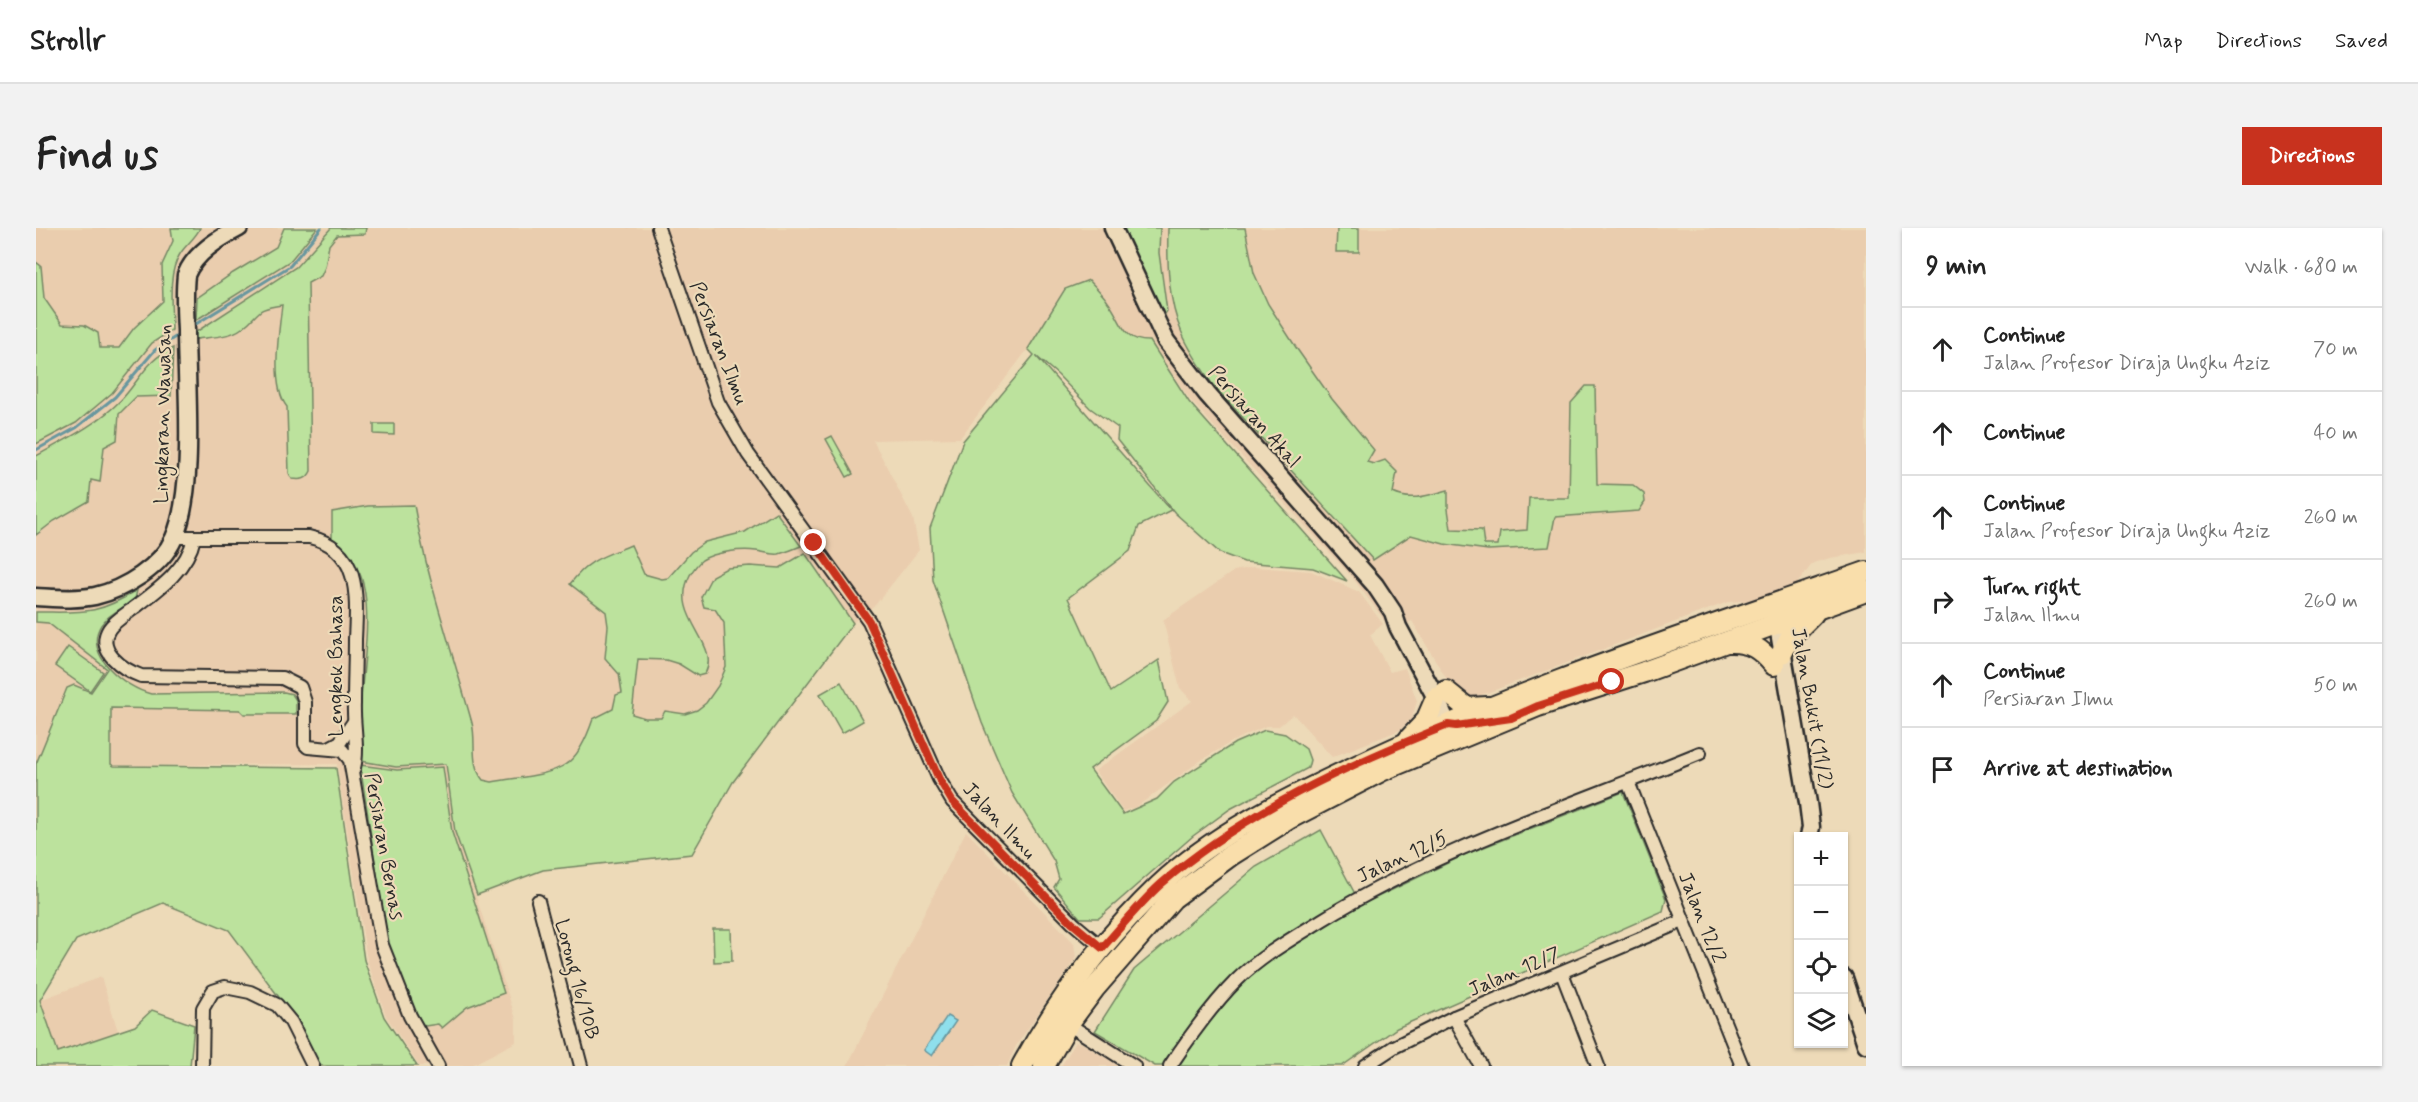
<!DOCTYPE html>
<meta charset="utf-8">
<style>
body{margin:0;font-family:Mynerve,sans-serif;background:#f2f2f2;color:#222}
.controls{position:absolute;right:18px;bottom:18px;display:grid;overflow:hidden;border-radius:0px;box-shadow:0 2px 4px #0004}
.controls button{width:54px;height:54px;display:grid;place-items:center;padding:0;border:0;border-bottom:2px solid #e0e0e0;background:#fff;color:#222;font:30px sans-serif}
.stop{position:absolute;width:18px;height:18px;margin:-14px;border:4px solid #c8321e;border-radius:50%;background:#fff}
.stop.end{background:#c8321e;border-color:#fff;box-shadow:0 2px 6px #0008}
.list{margin:0;padding:0;list-style:none}
h2{display:flex;justify-content:space-between;align-items:center;height:78px;margin:0;padding:0 24px;font-size:26px}
h2 small{font-size:20px;font-weight:400;color:#767676}
.list li{display:grid;grid-template-columns:39px 1fr auto;gap:18px;align-items:center;box-sizing:border-box;height:84px;padding:0 24px;border-top:2px solid #e0e0e0}
.list b{display:block;font-size:22px;white-space:nowrap}
.list p{margin:0;font-size:20px;white-space:nowrap;color:#767676}
.list em{font-size:20px;font-style:normal;color:#767676}
.icon{flex:none;width:33px;height:33px;fill:none;stroke:currentColor;stroke-width:2;stroke-linecap:round;stroke-linejoin:round}
.map{position:relative;flex:none;width:1830px;height:838px;overflow:hidden;border-radius:0px}
header{display:flex;align-items:center;gap:36px;box-sizing:border-box;height:84px;padding:0 30px;background:#fff;border-bottom:2px solid #e0e0e0}
header strong{font-size:28px}
nav{display:flex;gap:33px;margin-inline-start:auto;font-size:21px}
.intro{display:flex;align-items:center;justify-content:space-between;box-sizing:border-box;height:144px;padding:0 36px}
h1{margin:0;font-size:42px}
.button{padding:15px 27px;border-radius:0px;background:#c8321e;color:#fff;font-size:21px;font-weight:700}
main{display:flex;gap:36px;padding:0 36px}
aside{flex:1;background:#fff;border-radius:0px;box-shadow:0 2px 4px #0004}
.map>svg:first-child{display:block}
</style>
<header>
<strong>Strollr</strong>
<nav><a>Map</a><a>Directions</a><a>Saved</a></nav>
</header>
<div class="intro"><h1>Find us</h1><a class="button">Directions</a></div>
<main>
<div class="map">
<svg width="1830" height="838" viewBox="0 0 1830 838">
<rect width="100%" height="100%" fill="#eddab8"/>
<filter id="ink" filterUnits="userSpaceOnUse"><feTurbulence type="fractalNoise" baseFrequency=".0167" numOctaves="2"/><feDisplacementMap in="SourceGraphic" scale="12" xChannelSelector="R" yChannelSelector="G"/><feConvolveMatrix kernelMatrix="1 2 1 2 8 2 1 2 1" color-interpolation-filters="sRGB"/></filter>
<g filter="url(#ink)">
<g fill="#eacdae">
<path d="M 0,0 L 1830,0 L 1830,324 L 1794,330 L 1777,335 L 1757,361 L 1736,371 L 1692,374 L 1435,471 L 1416,460 L 1376,393 L 1357,404 L 1316,349 L 1155,173 L 1114,114 L 1101,114 L 1090,105 L 1072,74 L 1053,52 L 1029,60 L 992,121 L 924,210 L 837,212 L 877,290 L 883,322 L 840,376 L 816,395 L 697,554 L 419,604 L 480,791 L 480,814 L 434,838 L 383,838 L 350,788 L 331,732 L 301,536 L 8,538 L 0,556 Z"/>
<path d="M 1217,339 L 1275,343 L 1323,364 L 1347,396 L 1334,407 L 1354,444 L 1369,440 L 1381,473 L 1376,490 L 1364,502 L 1296,529 L 1257,486 L 1243,498 L 1230,498 L 1197,513 L 1167,531 L 1100,579 L 1087,583 L 1059,543 L 1156,473 L 1144,460 L 1127,392 L 1198,343 Z"/>
<path d="M 930,603 L 1038,715 L 1040,730 L 980,818 L 971,838 L 811,838 Z"/>
<path d="M 65,749 L 82,803 L 21,824 L 4,772 Z"/>
<path d="M 1040,814 L 1046,815 L 1082,838 L 1025,838 Z"/>
</g>
<g fill="#bce29d" stroke="#748664" stroke-width="1.5">
<path d="M 135,0 L 164,0 C 159,11 150,16 144,26 C 131,46 136,79 136,102 L 116,115 L 76,165 L 40,195 L 0,216 L 0,34 L 5,38 L 8,70 L 26,96 L 48,97 L 62,105 L 64,120 L 83,120 L 98,100 L 127,73 L 126,37 L 137,13 Z"/>
<path d="M 248,0 L 281,0 L 254,33 L 160,92 L 161,70 L 197,45 L 240,19 Z"/>
<path d="M 295,0 L 330,0 L 329,6 L 301,7 L 293,17 L 289,39 L 285,48 L 272,55 L 275,243 C 271,252 265,252 256,251 L 253,245 L 251,179 C 234,158 243,103 246,77 C 217,81 226,85 206,100 C 195,109 174,109 160,111 L 160,104 L 260,39 Z"/>
<path d="M 1089,0 L 1124,0 L 1123,25 L 1131,83 L 1127,89 L 1087,1 Z"/>
<path d="M 1132,0 L 1209,0 L 1218,45 L 1232,76 L 1261,121 L 1296,171 L 1338,222 L 1331,234 L 1338,236 L 1349,232 L 1361,244 L 1357,265 C 1375,274 1393,267 1412,262 L 1412,281 L 1415,301 L 1446,302 L 1448,317 L 1462,317 L 1464,304 L 1491,302 L 1493,270 L 1533,270 L 1535,175 L 1550,158 L 1559,158 L 1561,256 L 1597,257 L 1608,266 L 1609,274 L 1603,283 L 1519,289 L 1513,319 L 1452,322 L 1408,316 L 1375,307 L 1337,332 L 1177,157 C 1166,141 1154,124 1146,105 C 1132,74 1131,34 1132,0 Z"/>
<path d="M 1301,0 L 1323,0 L 1323,24 L 1300,24 Z"/>
<path d="M 1053,52 C 1059,59 1067,66 1072,74 C 1086,92 1086,114 1114,113 L 1153,174 L 1311,353 L 1277,340 L 1208,334 L 1184,325 L 1139,285 L 1081,212 L 1082,200 L 1054,180 L 1022,147 L 1000,128 L 1135,282 L 1103,298 L 1094,323 L 1032,370 L 1075,464 L 1123,432 L 1132,474 L 1120,493 L 1054,541 L 1087,586 L 1121,571 L 1138,554 L 1199,515 L 1229,502 L 1249,506 L 1270,521 L 1274,532 L 1272,540 L 1194,581 L 1157,608 L 1063,690 L 1044,690 L 1018,659 L 1023,651 L 1018,633 L 976,565 L 946,495 L 897,352 L 894,300 L 927,213 L 998,127 L 992,121 L 1029,61 Z"/>
<path d="M 137,120 L 135,168 L 100,169 L 83,186 L 81,212 L 68,219 L 64,254 L 55,252 L 53,273 L 18,293 L 0,307 L 0,228 C 29,212 62,196 85,172 C 103,153 112,130 137,120 Z"/>
<path d="M 338,196 L 358,196 L 358,207 L 338,206 Z"/>
<path d="M 796,208 L 817,246 L 811,249 L 790,211 Z"/>
<path d="M 378,277 C 391,352 416,422 436,495 C 441,515 433,535 447,552 L 456,554 C 479,549 511,549 530,536 C 544,527 552,506 557,491 L 577,481 L 580,467 L 586,465 L 583,446 L 569,430 L 572,398 L 570,384 L 534,356 C 553,331 566,329 595,317 L 608,346 L 626,351 L 632,350 L 655,324 L 669,314 L 709,304 L 740,284 L 765,318 C 758,321 750,324 743,326 C 736,327 728,324 720,323 C 705,321 679,324 666,332 C 661,336 657,342 654,347 C 632,389 686,415 669,446 L 662,448 L 643,436 L 630,432 L 602,431 L 596,486 L 609,490 L 625,490 L 629,483 L 649,486 L 661,482 L 670,475 L 682,458 L 690,439 L 688,395 L 679,381 L 668,379 L 665,369 L 676,348 L 691,340 L 714,338 L 744,340 L 769,325 L 817,395 L 697,554 L 656,626 L 507,642 L 441,667 L 419,604 L 410,536 L 360,539 L 325,533 C 325,517 323,500 324,483 C 326,444 338,381 324,346 C 318,332 308,320 296,310 L 296,284 L 332,278 Z"/>
<path d="M 101,362 L 99,372 C 89,379 72,386 65,397 C 46,427 90,460 115,466 L 248,464 L 256,466 L 260,472 L 260,486 L 208,486 L 204,482 L 75,480 L 75,536 L 78,538 L 300,540 L 328,732 L 348,789 L 381,838 L 280,838 L 251,780 L 193,702 L 127,675 L 40,712 L 4,772 L 22,824 L 99,798 L 116,782 L 158,797 L 154,838 L 0,838 L 0,536 L 31,460 L 38,457 L 55,464 L 71,441 L 12,395 L 0,394 L 0,384 C 45,384 61,388 101,362 Z"/>
<path d="M 32,419 L 67,444 L 54,463 L 19,438 Z"/>
<path d="M 805,454 L 827,493 L 806,505 L 784,466 Z"/>
<path d="M 324,537 L 361,542 L 407,539 L 416,604 L 468,765 L 431,779 L 406,800 L 402,796 L 389,798 L 382,795 L 354,730 Z"/>
<path d="M 1587,564 L 1630,671 L 1627,683 L 1361,800 L 1306,838 L 1119,838 L 1059,803 L 1098,742 L 1220,639 L 1285,602 L 1325,677 L 1428,627 Z"/>
<path d="M 677,701 L 695,701 L 696,733 L 678,734 Z"/>
</g>
<path fill="#8fdfec" stroke="#67979f" stroke-width="1.5" d="M 911,788 L 920,793 L 896,828 L 888,822 Z"/>
<g fill="none" stroke-linecap="round" stroke-linejoin="round">
<g stroke="#67979f" stroke-width="3">
<path d="M 155,99 L 254,38 L 285,0"/>
<path d="M 0,222 L 40,200 L 79,169 L 119,122 L 144,106"/>
</g>
<g stroke="#2b2b2b" stroke-width="16">
<g id="street">
<path d="M 622,0 L 682,174 L 712,226 L 833,393 L 903,551 L 916,573 L 1037,695 L 1069,722"/>
<path d="M 138,309 L 273,309 C 325,320 321,369 319,411 C 319,432 318,454 318,476 C 317,496 323,520 318,540"/>
<path d="M 158,310 C 151,343 119,364 94,383 C 87,388 78,394 73,401 C 59,423 88,442 105,448 L 246,450 L 264,459 L 269,474 L 269,516 L 272,519 L 306,522 L 314,532 L 346,717 L 374,788 L 402,838"/>
<path d="M 293,520 L 304,514 L 317,495"/>
<path d="M 1592,554 L 1706,838"/>
<path d="M 502,673 L 545,838"/>
<path d="M 1526,745 L 1562,838"/>
<path d="M 1418,789 L 1445,838"/>
<path d="M 1032,796 L 1098,838"/>
<path d="M 166,838 L 167,780 L 177,763 L 189,759 L 214,764 L 241,777 L 255,794 L 277,838"/>
<path d="M 1134,838 C 1154,808 1175,778 1201,752 C 1225,728 1257,710 1286,692 C 1403,620 1537,577 1664,525"/>
<path d="M 1329,838 L 1358,819 L 1418,789 L 1647,693"/>
</g>
</g>
<g stroke="#2b2b2b" stroke-width="21">
<g id="secondary">
<path d="M 1077,0 L 1130,113 L 1171,166 L 1339,357 L 1357,384 L 1362,399 L 1400,470 L 1412,497"/>
<path d="M 0,369 C 20,370 40,372 59,368 C 89,361 125,339 138,310 C 160,261 150,158 150,102 C 149,84 148,65 150,47 C 159,25 182,11 203,0"/>
<path d="M 1735,385 L 1742,396 L 1743,404 L 1772,575 L 1775,599 L 1773,608"/>
<path d="M 1808,750 L 1830,816"/>
</g>
</g>
<g stroke="#2b2b2b" stroke-width="24">
<g id="primary">
<path d="M 1692,414 C 1714,413 1725,421 1738,437"/>
<path d="M 1746,425 L 1755,408 L 1777,386"/>
<path d="M 1410,463 L 1431,480 L 1452,479"/>
<path d="M 1373,511 L 1390,493 L 1400,470"/>
<path d="M 986,838 C 1022,772 1069,710 1123,658 C 1177,607 1250,571 1316,540 C 1482,461 1657,405 1830,344"/>
<path d="M 1008,838 L 1032,796 L 1058,761 L 1137,670 L 1195,627 L 1254,590 L 1345,543 L 1502,478 L 1608,444 L 1830,363"/>
</g>
</g>
<use href="#street" stroke="#eddab8" stroke-width="12"/>
<use href="#secondary" stroke="#eddab8" stroke-width="16"/>
<use href="#primary" stroke="#f9deab" stroke-width="20"/>
</g>
</g>
<g fill="none" stroke-linecap="round" stroke-linejoin="round" filter="url(#ink)">
<path stroke="#c8321e" stroke-width="8" d="M 778,315 L 833,393 L 903,551 L 916,573 L 1036,695 L 1066,720 C 1085,699 1104,675 1125,656 C 1208,584 1311,537 1412,497 L 1420,498 L 1475,490 L 1502,478 L 1576,454"/>
</g>
<g text-anchor="middle" stroke-width="4.5" stroke-linejoin="round" paint-order="stroke">
<g font-size="20" fill="#2b2b2b" stroke="#eddab8">
<text transform="translate(684 115) rotate(69)" y="7">Persiaran Ilmu</text>
<text transform="translate(126 186) rotate(-89)" y="7">Lingkaran Wawasan</text>
<text transform="translate(1219 188) rotate(49)" y="7">Persiaran Akal</text>
<text transform="translate(299 438) rotate(-90)" y="7">Lengkok Bahasa</text>
<text transform="translate(1777 480) rotate(80)" y="7">Jalan Bukit (11/2)</text>
<text transform="translate(964 592) rotate(47)" y="7">Jalan Ilmu</text>
<text transform="translate(349 618) rotate(80)" y="7">Persiaran Bernas</text>
<text transform="translate(1366 628) rotate(-25)" y="7">Jalan 12/5</text>
<text transform="translate(1667 689) rotate(68)" y="7">Jalan 12/2</text>
<text transform="translate(1478 743) rotate(-23)" y="7">Jalan 12/7</text>
<text transform="translate(542 751) rotate(75)" y="7">Lorong 16/10B</text>
</g>
</g>
</svg>
<div class="controls">
<button>+</button>
<button>−</button>
<button><svg class="icon" aria-label="locate" viewBox="0 0 24 24"><circle cx="12" cy="12" r="6"/><path d="M12 2v4M12 18v4M2 12h4M18 12h4"/></svg></button>
<button><svg class="icon" aria-label="layers" viewBox="0 0 24 24"><path d="M12 4l9 5-9 5-9-5zM3 14l9 5 9-5"/></svg></button>
</div>
<div class="stop" style="left:1576px;top:454px"></div>
<div class="stop end" style="left:778px;top:315px"></div>
</div>
<aside>
<h2>9 min<small>Walk · 680 m</small></h2>
<ul class="list">
<li><svg class="icon" aria-label="ahead" viewBox="0 0 24 24"><path d="M12 20V5M6 11l6-6 6 6"/></svg><div><b>Continue</b><p>Jalan Profesor Diraja Ungku Aziz</p></div><em>70 m</em></li>
<li><svg class="icon" aria-label="ahead" viewBox="0 0 24 24"><path d="M12 20V5M6 11l6-6 6 6"/></svg><div><b>Continue</b></div><em>40 m</em></li>
<li><svg class="icon" aria-label="ahead" viewBox="0 0 24 24"><path d="M12 20V5M6 11l6-6 6 6"/></svg><div><b>Continue</b><p>Jalan Profesor Diraja Ungku Aziz</p></div><em>260 m</em></li>
<li><svg class="icon" aria-label="right" viewBox="0 0 24 24"><path d="M7 20v-9h11M14 6l5 5-5 5"/></svg><div><b>Turn right</b><p>Jalan Ilmu</p></div><em>260 m</em></li>
<li><svg class="icon" aria-label="ahead" viewBox="0 0 24 24"><path d="M12 20V5M6 11l6-6 6 6"/></svg><div><b>Continue</b><p>Persiaran Ilmu</p></div><em>50 m</em></li>
<li><svg class="icon" aria-label="arrive" viewBox="0 0 24 24"><path d="M6 21V4h12l-3 4 3 4H6"/></svg><div><b>Arrive at destination</b></div></li>
</ul>
</aside>
</main>
